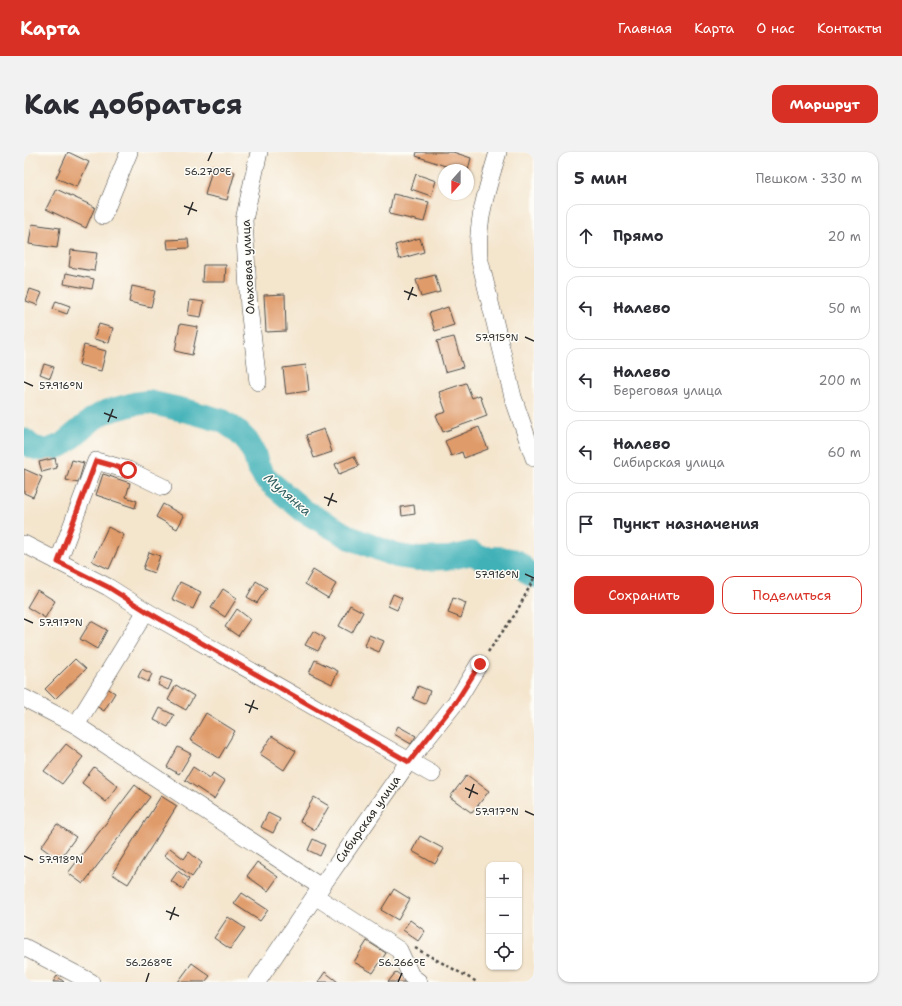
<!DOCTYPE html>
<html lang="ru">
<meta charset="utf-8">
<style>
body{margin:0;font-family:"Shantell Sans",sans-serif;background:#f2f2f3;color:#2b2b33}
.controls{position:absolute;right:12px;bottom:12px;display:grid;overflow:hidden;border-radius:8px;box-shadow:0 1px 3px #0004}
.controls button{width:36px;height:36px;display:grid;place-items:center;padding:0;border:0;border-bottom:1px solid #e1e1e2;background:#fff;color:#2b2b33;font:20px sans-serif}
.compass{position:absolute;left:414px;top:12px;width:36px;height:36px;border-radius:50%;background:#fff;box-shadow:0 1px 3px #0004;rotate:201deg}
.stop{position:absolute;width:12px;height:12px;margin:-9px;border:3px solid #d93025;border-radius:50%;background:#fff}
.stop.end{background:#d93025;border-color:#fff;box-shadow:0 1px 4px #0008}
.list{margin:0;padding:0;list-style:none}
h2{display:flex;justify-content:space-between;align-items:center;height:52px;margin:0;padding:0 16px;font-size:17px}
h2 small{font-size:13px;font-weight:400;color:#7c7c81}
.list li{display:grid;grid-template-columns:26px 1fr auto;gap:12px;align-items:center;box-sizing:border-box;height:64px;margin:0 8px 8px;padding:0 8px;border:1px solid #e1e1e2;border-radius:12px}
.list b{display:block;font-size:15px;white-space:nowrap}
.list p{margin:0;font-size:13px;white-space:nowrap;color:#7c7c81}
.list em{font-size:13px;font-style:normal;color:#7c7c81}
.actions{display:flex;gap:8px;padding:12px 16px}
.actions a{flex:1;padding:9px 0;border:1px solid #d93025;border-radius:12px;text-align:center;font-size:14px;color:#d93025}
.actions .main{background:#d93025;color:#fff}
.icon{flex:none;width:22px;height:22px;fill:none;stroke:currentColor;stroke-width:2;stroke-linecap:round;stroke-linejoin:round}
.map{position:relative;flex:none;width:510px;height:830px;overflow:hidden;border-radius:12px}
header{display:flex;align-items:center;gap:24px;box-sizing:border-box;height:56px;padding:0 20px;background:#d93025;color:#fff}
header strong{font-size:19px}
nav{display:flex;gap:22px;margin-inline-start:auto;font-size:14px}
.intro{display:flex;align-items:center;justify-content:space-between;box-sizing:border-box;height:96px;padding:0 24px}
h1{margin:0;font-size:28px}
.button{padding:10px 18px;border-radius:12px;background:#d93025;color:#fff;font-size:14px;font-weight:700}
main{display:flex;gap:24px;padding:0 24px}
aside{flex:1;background:#fff;border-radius:12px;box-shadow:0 1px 3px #0004}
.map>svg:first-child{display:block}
</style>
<header>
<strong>Карта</strong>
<nav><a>Главная</a><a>Карта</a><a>О нас</a><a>Контакты</a></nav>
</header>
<div class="intro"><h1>Как добраться</h1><a class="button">Маршрут</a></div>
<main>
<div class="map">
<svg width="510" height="830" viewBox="0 0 510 830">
<rect width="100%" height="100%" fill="#fdfcf7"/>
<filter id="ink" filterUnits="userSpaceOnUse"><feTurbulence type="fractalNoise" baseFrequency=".025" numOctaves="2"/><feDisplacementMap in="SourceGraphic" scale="8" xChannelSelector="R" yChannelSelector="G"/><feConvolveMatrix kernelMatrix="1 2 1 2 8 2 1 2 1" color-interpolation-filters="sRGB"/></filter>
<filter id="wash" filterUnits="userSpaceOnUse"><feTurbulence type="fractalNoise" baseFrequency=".012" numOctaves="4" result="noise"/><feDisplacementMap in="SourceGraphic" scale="16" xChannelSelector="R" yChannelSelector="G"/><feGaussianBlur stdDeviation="0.9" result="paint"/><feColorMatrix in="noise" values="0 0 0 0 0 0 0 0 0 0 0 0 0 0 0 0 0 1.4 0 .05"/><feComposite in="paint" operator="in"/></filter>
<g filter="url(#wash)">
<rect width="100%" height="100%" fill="#f4e5cd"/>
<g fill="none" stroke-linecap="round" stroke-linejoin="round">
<path stroke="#40b1b7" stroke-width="24" d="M 0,288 L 8,295 L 23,299 L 38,293 L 69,267 L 81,260 L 110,252 L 124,250 L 164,259 L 199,269 L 212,278 L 223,289 L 230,301 L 234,315 L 241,326 L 280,359 L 327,386 L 373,404 L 394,407 L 426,406 L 448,401 L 457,406 L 475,406 L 488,408 L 493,410 L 506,422 L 510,424"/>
</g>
<g id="blocks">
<g fill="#e09b6a">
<path d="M 44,0 L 65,10 L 53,35 L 32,26 Z"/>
<path d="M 393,0 L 429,0 L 447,6 L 444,18 L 433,18 L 392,4 Z"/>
<path d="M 189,14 L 211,20 L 203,48 L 181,43 Z"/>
<path d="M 392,22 L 412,29 L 407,44 L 387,37 Z"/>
<path d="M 32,37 L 71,55 L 62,76 L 22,57 Z"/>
<path d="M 369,42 L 405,50 L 400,70 L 365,62 Z"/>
<path d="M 8,72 L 36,76 L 33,96 L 5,92 Z"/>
<path d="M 396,86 L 400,100 L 375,107 L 371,93 Z"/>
<path d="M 164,87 L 165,96 L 144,97 L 143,88 Z"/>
<path d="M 47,98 L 73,101 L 70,119 L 45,115 Z"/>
<path d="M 179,113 L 202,113 L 201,130 L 178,130 Z"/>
<path d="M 42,121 L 70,127 L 68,137 L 40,132 Z"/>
<path d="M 411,123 L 416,140 L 397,145 L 392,128 Z"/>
<path d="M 108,134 L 131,139 L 127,155 L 105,150 Z"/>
<path d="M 6,137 L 18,141 L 13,153 L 2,149 Z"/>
<path d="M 261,142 L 262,179 L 242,180 L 240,143 Z"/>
<path d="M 166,148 L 180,150 L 177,165 L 164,163 Z"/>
<path d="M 32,149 L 46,154 L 43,162 L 29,157 Z"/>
<path d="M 424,155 L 430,173 L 411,179 L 405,161 Z"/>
<path d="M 75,172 L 89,176 L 85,191 L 70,187 Z"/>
<path d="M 156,172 L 174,175 L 168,203 L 151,199 Z"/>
<path d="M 430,185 L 439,215 L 421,220 L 413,189 Z"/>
<path d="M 60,193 L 82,199 L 77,219 L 55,213 Z"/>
<path d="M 20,212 L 30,215 L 26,226 L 16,222 Z"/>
<path d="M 282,213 L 285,239 L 262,242 L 259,216 Z"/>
<path d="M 442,231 L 448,246 L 456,243 L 463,264 L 419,280 L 412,263 L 422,260 L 415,240 Z"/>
<path d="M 455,275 L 464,297 L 440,306 L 438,300 L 427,304 L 421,289 Z"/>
<path d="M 300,277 L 308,300 L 290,306 L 282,283 Z"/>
<path d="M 330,304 L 335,314 L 315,322 L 311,312 Z"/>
<path d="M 31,306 L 33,316 L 18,320 L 15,310 Z"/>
<path d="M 48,308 L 60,311 L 54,331 L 42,328 Z"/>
<path d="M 0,317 L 18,325 L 9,345 L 0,341 Z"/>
<path d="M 79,322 L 106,331 L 102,345 L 113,349 L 111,356 L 72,343 Z"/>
<path d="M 139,352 L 160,364 L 153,377 L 132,365 Z"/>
<path d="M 390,353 L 391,362 L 378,364 L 377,355 Z"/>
<path d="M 84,375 L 100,383 L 85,417 L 68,409 Z"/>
<path d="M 125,400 L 136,404 L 130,421 L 119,417 Z"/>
<path d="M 289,418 L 312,432 L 304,446 L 281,432 Z"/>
<path d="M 232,429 L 243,436 L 233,451 L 223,445 Z"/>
<path d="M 156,430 L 177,440 L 169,457 L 148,447 Z"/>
<path d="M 199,437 L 213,446 L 201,465 L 187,456 Z"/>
<path d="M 13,438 L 31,449 L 21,466 L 3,455 Z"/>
<path d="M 369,442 L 378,446 L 373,458 L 364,454 Z"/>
<path d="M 429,446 L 442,451 L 437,466 L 424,461 Z"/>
<path d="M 326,453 L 339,460 L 328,481 L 315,474 Z"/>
<path d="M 213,457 L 226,467 L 214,484 L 201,475 Z"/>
<path d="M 67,469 L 83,478 L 73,497 L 56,487 Z"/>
<path d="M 289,479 L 301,486 L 294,499 L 281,493 Z"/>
<path d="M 345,483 L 360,489 L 355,500 L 341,494 Z"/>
<path d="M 51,507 L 62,517 L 31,547 L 21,537 Z"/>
<path d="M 291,508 L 314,519 L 308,532 L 285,521 Z"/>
<path d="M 118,517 L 128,522 L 124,530 L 114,525 Z"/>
<path d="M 137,525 L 148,529 L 144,538 L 134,533 Z"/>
<path d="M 152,533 L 170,544 L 162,558 L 144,548 Z"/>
<path d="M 394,534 L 406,539 L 401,552 L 389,547 Z"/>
<path d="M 83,536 L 91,541 L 80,559 L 72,554 Z"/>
<path d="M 136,556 L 150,563 L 144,575 L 130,568 Z"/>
<path d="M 182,561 L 211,579 L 195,606 L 166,588 Z"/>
<path d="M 374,574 L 392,584 L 387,592 L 370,582 Z"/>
<path d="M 248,584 L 272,599 L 260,618 L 236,602 Z"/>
<path d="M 42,592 L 59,605 L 38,632 L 20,619 Z"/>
<path d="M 154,595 L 167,602 L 155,622 L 143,615 Z"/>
<path d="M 70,615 L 94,634 L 82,650 L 58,631 Z"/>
<path d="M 169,615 L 186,626 L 189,621 L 201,629 L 190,647 L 161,628 Z"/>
<path d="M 443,623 L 465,639 L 448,661 L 426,645 Z"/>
<path d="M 111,633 L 126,645 L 59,732 L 44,721 Z"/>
<path d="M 137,644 L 153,654 L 104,732 L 88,722 Z"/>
<path d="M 290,645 L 305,654 L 291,678 L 276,669 Z"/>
<path d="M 244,661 L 256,667 L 249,681 L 237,675 Z"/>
<path d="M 33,672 L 52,685 L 35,708 L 17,695 Z"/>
<path d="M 396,684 L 420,697 L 411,712 L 388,699 Z"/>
<path d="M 289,687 L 301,693 L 296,704 L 284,698 Z"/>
<path d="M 146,696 L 160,707 L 165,700 L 178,711 L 168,725 L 140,703 Z"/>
<path d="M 233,710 L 254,725 L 244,739 L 223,724 Z"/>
<path d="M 154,719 L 165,727 L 159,737 L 147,729 Z"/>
<path d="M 370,737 L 386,747 L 374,768 L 357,758 Z"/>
<path d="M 218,741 L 244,758 L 236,769 L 210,752 Z"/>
<path d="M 204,765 L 221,776 L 206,797 L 190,786 Z"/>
<path d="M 386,768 L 401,779 L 394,789 L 379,778 Z"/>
<path d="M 343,789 L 362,801 L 349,821 L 330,810 Z"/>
<path d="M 168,811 L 186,824 L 181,830 L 154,830 Z"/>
<path d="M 301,820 L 314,830 L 294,830 Z"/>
<path d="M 372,820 L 385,830 L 364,830 Z"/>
<path d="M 33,824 L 40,830 L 29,830 Z"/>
</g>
</g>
</g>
<g filter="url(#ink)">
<use href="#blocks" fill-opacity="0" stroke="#494743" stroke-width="1"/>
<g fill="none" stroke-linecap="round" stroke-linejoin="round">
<g stroke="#494743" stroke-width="18">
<g id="minor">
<path d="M 474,0 C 464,35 452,68 455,105 L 489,245 L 510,306"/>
<path d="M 79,64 L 105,0"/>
<path d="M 234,230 L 225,156 L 220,68 L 235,0"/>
<path d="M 0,392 L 84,435 L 122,459 L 408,622"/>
<path d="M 34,410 L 72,309 L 104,318 L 139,335"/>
<path d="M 0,546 L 52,573 L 297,735"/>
<path d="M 52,573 L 122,459"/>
<path d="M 291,744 L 375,798 L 387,824 L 395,830"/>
<path d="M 0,795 L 67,830"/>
<path d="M 233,830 L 297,735 L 385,609 L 432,550 L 455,512"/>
</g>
</g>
<g stroke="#494743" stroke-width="2.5" stroke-dasharray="3 3" stroke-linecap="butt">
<path d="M 464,500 L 492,461 L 510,426"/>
<path d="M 391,796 L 453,830"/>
</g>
<use href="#minor" stroke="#fff" stroke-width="17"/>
</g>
</g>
<g fill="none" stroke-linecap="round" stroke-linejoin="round" filter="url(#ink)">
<path stroke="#d93025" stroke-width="5" d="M 104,318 L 72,309 L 34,410 L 84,435 L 122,459 L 385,610 L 432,550 L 456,512"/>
</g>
<path fill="none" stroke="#2b2b2b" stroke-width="1.5" d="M 184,9 L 188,0M 160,54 L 173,59M 164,63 L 169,50M 380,139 L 393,144M 384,148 L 389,135M 501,185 L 510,189M 0,230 L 9,234M 80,261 L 93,266M 84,270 L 89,257M 300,345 L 313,350M 304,354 L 309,341M 501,422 L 510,426M 0,467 L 9,471M 221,552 L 234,557M 225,561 L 230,548M 441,636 L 454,642M 445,646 L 450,632M 501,659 L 510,663M 0,704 L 9,708M 142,759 L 155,764M 146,768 L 151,755M 122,830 L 125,821M 374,830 L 378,821"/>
<g text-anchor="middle" stroke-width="3" stroke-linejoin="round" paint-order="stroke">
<g font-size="12" fill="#2b2b2b" stroke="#fdfcf7">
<text transform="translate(224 115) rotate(-93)" y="4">Ольховая улица</text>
<text transform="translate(344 667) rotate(-55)" y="4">Сибирская улица</text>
</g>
<g font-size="13" font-style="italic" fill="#336163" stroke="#fdfcf7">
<text transform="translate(264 342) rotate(41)" y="5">Мулянка</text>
</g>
</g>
<g font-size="10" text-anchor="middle" fill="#2b2b2b" stroke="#fdfcf7" stroke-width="3" stroke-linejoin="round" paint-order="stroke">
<text x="184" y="23">56.270°E</text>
<text x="473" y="189">57.915°N</text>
<text x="37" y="237">57.916°N</text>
<text x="473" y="426">57.916°N</text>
<text x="37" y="474">57.917°N</text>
<text x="473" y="663">57.917°N</text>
<text x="37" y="711">57.918°N</text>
<text x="125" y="814">56.268°E</text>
<text x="378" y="814">56.266°E</text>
</g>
</svg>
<div class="controls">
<button>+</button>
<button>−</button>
<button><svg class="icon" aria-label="locate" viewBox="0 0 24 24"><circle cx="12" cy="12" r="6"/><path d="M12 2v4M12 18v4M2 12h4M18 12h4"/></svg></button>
</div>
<svg class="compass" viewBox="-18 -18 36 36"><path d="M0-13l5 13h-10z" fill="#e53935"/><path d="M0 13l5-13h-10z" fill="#7c7c81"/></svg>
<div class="stop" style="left:104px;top:318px"></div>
<div class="stop end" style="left:456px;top:512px"></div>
</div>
<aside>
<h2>5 мин<small>Пешком · 330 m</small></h2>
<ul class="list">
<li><svg class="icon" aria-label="ahead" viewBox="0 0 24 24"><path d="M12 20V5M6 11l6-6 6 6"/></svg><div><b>Прямо</b></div><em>20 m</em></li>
<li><svg class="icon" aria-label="left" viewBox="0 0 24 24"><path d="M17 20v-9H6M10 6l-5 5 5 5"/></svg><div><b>Налево</b></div><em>50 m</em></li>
<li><svg class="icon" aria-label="left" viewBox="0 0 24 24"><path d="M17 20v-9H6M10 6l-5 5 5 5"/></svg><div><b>Налево</b><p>Береговая улица</p></div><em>200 m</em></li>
<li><svg class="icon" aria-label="left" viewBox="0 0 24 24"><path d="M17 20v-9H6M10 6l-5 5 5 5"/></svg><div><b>Налево</b><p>Сибирская улица</p></div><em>60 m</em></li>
<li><svg class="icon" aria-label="arrive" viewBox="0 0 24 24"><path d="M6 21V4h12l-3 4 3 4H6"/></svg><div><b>Пункт назначения</b></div></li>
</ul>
<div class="actions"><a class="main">Сохранить</a><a>Поделиться</a></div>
</aside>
</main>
